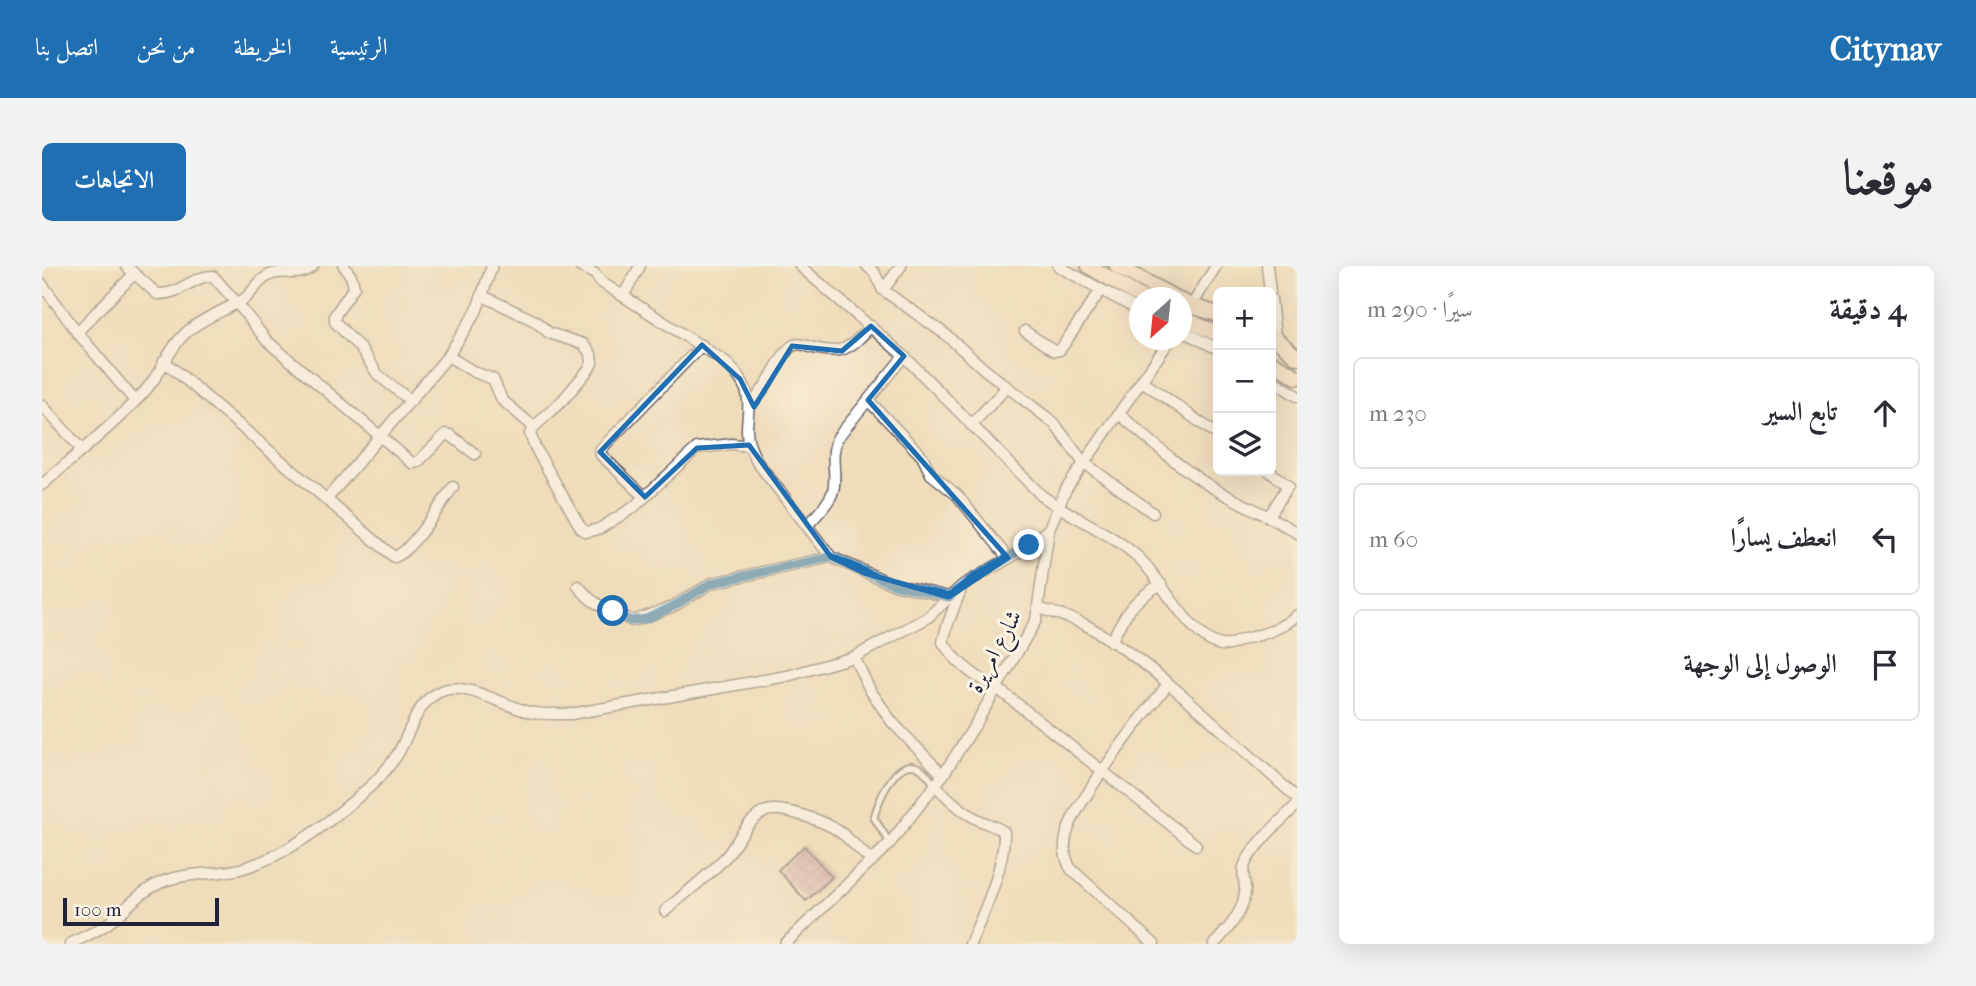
<!DOCTYPE html>
<html lang="ar">
<meta charset="utf-8">
<style>
body{margin:0;font-family:"IM FELL French Canon",Amiri,serif;background:#f2f2f3;color:#2b2b33;direction:rtl}
.controls{position:absolute;right:21px;top:21px;display:grid;overflow:hidden;border-radius:10px;box-shadow:0 7px 28px #0002}
.controls button{width:63px;height:63px;display:grid;place-items:center;padding:0;border:0;border-bottom:2px solid #e1e1e2;background:#fff;color:#2b2b33;font:35px sans-serif}
.compass{position:absolute;left:1087px;top:21px;width:63px;height:63px;border-radius:50%;background:#fff;box-shadow:0 7px 28px #0002;rotate:207deg}
.scale{position:absolute;left:21px;bottom:18px;width:156px;box-sizing:border-box;padding-left:7px;border:4px solid #22223b;border-top:0;font-size:19px;line-height:24px;white-space:nowrap;color:#22223b;-webkit-text-stroke:5px #fcf5e5;paint-order:stroke}
.stop{position:absolute;width:21px;height:21px;margin:-16px;border:5px solid #1f6fb2;border-radius:50%;background:#fff}
.stop.end{background:#1f6fb2;border-color:#fff;box-shadow:0 2px 7px #0008}
.list{margin:0;padding:0;list-style:none}
h2{display:flex;justify-content:space-between;align-items:center;height:91px;margin:0;padding:0 28px;font-size:30px}
h2 small{font-size:23px;font-weight:400;color:#7c7c81}
.list li{display:grid;grid-template-columns:46px 1fr auto;gap:21px;align-items:center;box-sizing:border-box;height:112px;margin:0 14px 14px;padding:0 14px;border:2px solid #e1e1e2;border-radius:10px}
.list b{display:block;font-size:26px;white-space:nowrap}
.list em{font-size:23px;font-style:normal;color:#7c7c81}
.icon{flex:none;width:38px;height:38px;fill:none;stroke:currentColor;stroke-width:2;stroke-linecap:round;stroke-linejoin:round}
.map{position:relative;flex:none;width:1255px;height:678px;overflow:hidden;direction:ltr;border-radius:10px}
header{display:flex;align-items:center;gap:42px;box-sizing:border-box;height:98px;padding:0 35px;background:#1f6fb2;color:#fff}
header strong{font-size:33px}
nav{display:flex;gap:38px;margin-inline-start:auto;font-size:24px}
.intro{display:flex;align-items:center;justify-content:space-between;box-sizing:border-box;height:168px;padding:0 42px}
h1{margin:0;font-size:49px}
.button{padding:18px 32px;border-radius:10px;background:#1f6fb2;color:#fff;font-size:24px;font-weight:700}
main{display:flex;gap:42px;padding:0 42px}
aside{flex:1;background:#fff;border-radius:10px;box-shadow:0 7px 28px #0002}
.map>svg:first-child{display:block}
</style>
<header>
<strong>Citynav</strong>
<nav><a>الرئيسية</a><a>الخريطة</a><a>من نحن</a><a>اتصل بنا</a></nav>
</header>
<div class="intro"><h1>موقعنا</h1><a class="button">الاتجاهات</a></div>
<main>
<aside>
<h2>4 دقيقة<small>سيرًا · 290 m</small></h2>
<ul class="list">
<li><svg class="icon" aria-label="ahead" viewBox="0 0 24 24"><path d="M12 20V5M6 11l6-6 6 6"/></svg><div><b>تابع السير</b></div><em>230 m</em></li>
<li><svg class="icon" aria-label="left" viewBox="0 0 24 24"><path d="M17 20v-9H6M10 6l-5 5 5 5"/></svg><div><b>انعطف يسارًا</b></div><em>60 m</em></li>
<li><svg class="icon" aria-label="arrive" viewBox="0 0 24 24"><path d="M6 21V4h12l-3 4 3 4H6"/></svg><div><b>الوصول إلى الوجهة</b></div></li>
</ul>
</aside>
<div class="map">
<svg width="1255" height="678" viewBox="0 0 1255 678">
<defs>
<pattern id="building-cross-hatch" width="8" height="8" patternUnits="userSpaceOnUse" patternTransform="scale(1.75)"><rect width="8" height="8" fill="#d09ead"/><path d="M0 0l8 8M0 8l8-8" fill="none" stroke="#a8808e"/></pattern>
</defs>
<rect width="100%" height="100%" fill="#fcf5e5"/>
<filter id="ink" filterUnits="userSpaceOnUse"><feTurbulence type="fractalNoise" baseFrequency=".0143" numOctaves="2"/><feDisplacementMap in="SourceGraphic" scale="14" xChannelSelector="R" yChannelSelector="G"/><feConvolveMatrix kernelMatrix="1 2 1 2 8 2 1 2 1" color-interpolation-filters="sRGB"/></filter>
<filter id="wash" filterUnits="userSpaceOnUse"><feTurbulence type="fractalNoise" baseFrequency=".00686" numOctaves="4" result="noise"/><feDisplacementMap in="SourceGraphic" scale="28" xChannelSelector="R" yChannelSelector="G"/><feGaussianBlur stdDeviation="1.57" result="paint"/><feColorMatrix in="noise" values="0 0 0 0 0 0 0 0 0 0 0 0 0 0 0 0 0 1.4 0 .05"/><feComposite in="paint" operator="in"/></filter>
<g filter="url(#wash)">
<rect width="100%" height="100%" fill="#efdcba"/>
<g id="blocks">
<path fill="url(#building-cross-hatch)" d="M 762,580 L 790,611 L 764,635 L 736,604 Z"/>
</g>
</g>
<g filter="url(#ink)">
<use href="#blocks" fill-opacity="0" stroke="#6a6367" stroke-width="2"/>
<g fill="none" stroke-linecap="round" stroke-linejoin="round">
<g stroke="#6a6367" stroke-width="9">
<path id="service" d="M 848,577 L 832,552 C 835,537 853,494 873,500 C 881,502 888,512 893,519"/>
</g>
<g stroke="#6a6367" stroke-width="13">
<g id="minor">
<path d="M 84,0 L 115,28 C 140,29 149,10 171,10 L 195,37 L 225,75 L 370,197 L 376,196 L 404,168 L 408,169 L 433,188"/>
<path d="M 302,0 L 309,10 L 312,21 L 293,49 L 293,56 L 318,82 L 336,109 L 369,135"/>
<path d="M 537,0 L 553,8 L 559,16 L 684,96 C 692,105 700,113 704,124 C 709,138 705,150 705,164 C 705,176 710,186 715,196 L 789,291 L 848,317 L 907,331"/>
<path d="M 758,0 L 862,90 L 999,229 C 1030,252 1069,266 1098,293 C 1120,313 1154,385 1187,379 C 1192,378 1197,374 1202,373 C 1223,368 1239,363 1255,349"/>
<path d="M 825,0 L 832,6 L 841,24 L 903,68 L 942,103 L 1012,157 L 1041,196 L 1111,247"/>
<path d="M 1016,0 L 1098,45"/>
<path d="M 1225,0 L 1228,26"/>
<path d="M 0,18 L 35,66 L 93,135"/>
<path d="M 841,24 L 859,0"/>
<path d="M 441,30 L 493,55 L 507,67 L 541,78 L 549,88 L 550,97 L 547,103 L 521,134 L 492,161 L 488,168 L 494,183 L 539,262 L 544,266 L 557,263 L 592,241 L 655,182 L 690,178 L 707,180"/>
<path d="M 581,30 L 598,0"/>
<path d="M 1229,33 L 1233,72"/>
<path d="M 1147,44 L 1174,0"/>
<path d="M 983,65 L 1012,85 L 1018,84 L 1059,24"/>
<path d="M 1140,65 L 1176,83"/>
<path d="M 35,66 L 92,8"/>
<path d="M 406,90 L 432,106 L 451,113 L 460,134 L 492,161"/>
<path d="M 122,95 L 352,291 C 368,288 400,236 411,221"/>
<path d="M 1229,113 L 1255,130"/>
<path d="M 1100,115 L 1176,169"/>
<path d="M 826,134 L 880,190 L 889,208 L 915,229 L 966,292"/>
<path d="M 0,139 L 40,184"/>
<path d="M 707,140 C 725,126 739,84 752,79 C 757,77 763,79 768,81 C 800,90 808,83 829,60"/>
<path d="M 1077,148 C 1107,173 1135,200 1168,220 C 1196,237 1227,249 1255,267"/>
<path d="M 929,159 L 964,122"/>
<path d="M 1227,205 L 1246,220 L 1227,250"/>
<path d="M 0,219 C 35,188 72,159 103,125 C 122,104 128,77 151,61 C 166,50 183,44 199,35 C 210,29 214,16 226,10 C 243,1 254,14 271,0"/>
<path d="M 603,231 L 559,189 L 558,184 L 660,79"/>
<path d="M 284,234 L 406,90 L 434,46 L 450,0"/>
<path d="M 765,260 C 773,250 785,240 790,228 C 797,209 786,192 796,171 L 862,90"/>
<path d="M 536,320 L 547,332 L 557,339 L 591,355 L 630,341 L 670,317 L 789,291"/>
<path d="M 919,323 L 905,360 L 901,376 C 914,397 933,411 955,422 L 1154,579"/>
<path d="M 996,342 C 1012,347 1028,351 1042,358 C 1116,399 1191,476 1255,532"/>
<path d="M 1069,376 C 1084,346 1090,335 1119,318"/>
<path d="M 812,391 L 828,424 L 850,456 L 901,509"/>
<path d="M 894,520 C 906,532 919,545 935,553 C 944,558 953,559 962,566 C 963,601 942,646 928,678"/>
<path d="M 623,645 C 641,629 674,604 687,587 C 698,572 705,555 722,546 C 736,538 785,556 798,566 C 809,574 819,586 830,595"/>
<path d="M 28,678 C 41,671 57,665 69,655 C 87,640 102,622 125,614 C 149,606 174,609 198,603 C 243,591 282,560 316,531 C 332,518 344,506 355,489 C 369,467 375,429 406,423 C 428,419 464,440 487,446 C 501,449 515,448 529,448 L 745,410 L 812,391 L 885,352 L 921,319 L 976,287 L 1007,263"/>
<path d="M 743,678 L 848,577 L 901,509 L 933,459 L 994,354 L 1007,263 L 1024,223 L 1128,74"/>
<path d="M 1112,678 L 1029,603 C 1022,591 1021,580 1025,567 C 1030,549 1042,534 1051,519 C 1074,484 1100,451 1126,418"/>
<path d="M 1172,678 C 1186,664 1204,643 1203,622 C 1203,615 1200,609 1202,601 C 1207,584 1241,552 1255,539"/>
</g>
</g>
<g stroke="#6a6367" stroke-width="18">
<g id="secondary">
<path d="M 1047,0 L 1100,32"/>
<path d="M 1075,0 L 1133,32"/>
<path d="M 1140,35 L 1149,40 L 1176,48"/>
<path d="M 1140,52 L 1176,68"/>
<path d="M 1229,69 L 1255,91"/>
<path d="M 1229,96 L 1255,111"/>
</g>
</g>
<use href="#service" stroke="#fff" stroke-width="5"/>
<use href="#minor" stroke="#fff" stroke-width="10"/>
<use href="#secondary" stroke="#fde4d1" stroke-width="14"/>
</g>
</g>
<g fill="none" stroke-linecap="round" stroke-linejoin="round" filter="url(#ink)">
<path stroke="#1f6fb2" stroke-width="9" d="M 571,345 L 588,355 L 604,353 L 630,341 L 670,317 L 789,291 L 848,317 L 907,331 L 930,313 L 987,279"/>
</g>
<path d="M0 0H1255V678H0ZM 829,60 L 862,90 L 826,134 L 966,292 L 907,331 L 822,307 L 789,291 L 707,179 L 655,182 L 603,231 L 558,186 L 660,79 L 698,113 L 712,141 L 750,80 L 800,85 Z" fill="#efdcba" fill-opacity=".55" fill-rule="evenodd"/>
<path fill="none" stroke="#1f6fb2" stroke-width="5" stroke-linejoin="round" d="M 829,60 L 862,90 L 826,134 L 966,292 L 907,331 L 822,307 L 789,291 L 707,179 L 655,182 L 603,231 L 558,186 L 660,79 L 698,113 L 712,141 L 750,80 L 800,85 Z"/>
<g text-anchor="middle" stroke-width="6" stroke-linejoin="round" paint-order="stroke">
<g font-size="23" fill="#22223b" stroke="#fcf5e5">
<text transform="translate(952 385) rotate(-62)" y="8">شارع امريرة</text>
</g>
</g>
</svg>
<div class="controls">
<button>+</button>
<button>−</button>
<button><svg class="icon" aria-label="layers" viewBox="0 0 24 24"><path d="M12 4l9 5-9 5-9-5zM3 14l9 5 9-5"/></svg></button>
</div>
<svg class="compass" viewBox="-18 -18 36 36"><path d="M0-13l5 13h-10z" fill="#e53935"/><path d="M0 13l5-13h-10z" fill="#7c7c81"/></svg>
<div class="scale">100 m</div>
<div class="stop" style="left:571px;top:345px"></div>
<div class="stop end" style="left:987px;top:279px"></div>
</div>
</main>
